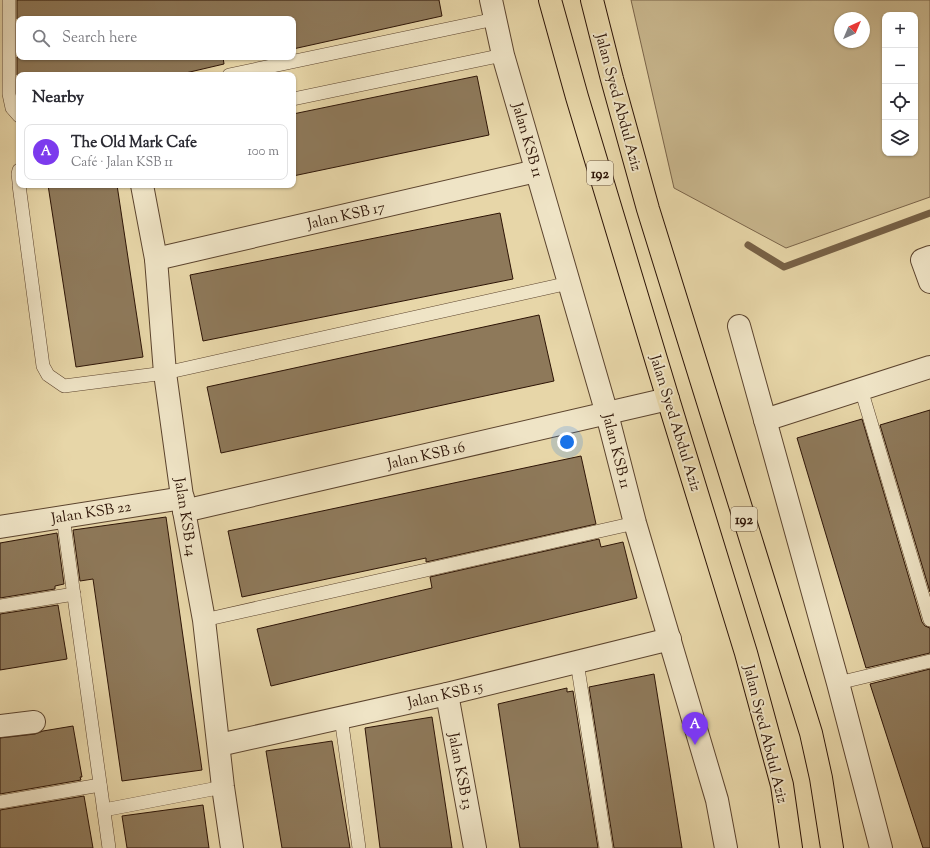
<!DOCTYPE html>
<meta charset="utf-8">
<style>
body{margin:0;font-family:"Sorts Mill Goudy",serif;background:#f2f2f3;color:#2b2b33}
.controls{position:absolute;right:12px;top:12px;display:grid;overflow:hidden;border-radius:8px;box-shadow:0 1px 3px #0004}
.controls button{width:36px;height:36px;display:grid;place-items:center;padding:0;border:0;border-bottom:1px solid #e1e1e2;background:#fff;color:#2b2b33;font:20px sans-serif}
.compass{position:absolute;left:834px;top:12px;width:36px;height:36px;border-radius:50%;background:#fff;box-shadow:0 1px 3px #0004;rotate:44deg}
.you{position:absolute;left:567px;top:442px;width:14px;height:14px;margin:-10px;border:3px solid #fff;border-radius:50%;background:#1a73e8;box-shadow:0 0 0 6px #1a73e833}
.badge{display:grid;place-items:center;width:26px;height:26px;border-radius:50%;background:#7c3aed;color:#fff;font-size:13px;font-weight:700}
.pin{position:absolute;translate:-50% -33px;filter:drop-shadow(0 1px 2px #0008)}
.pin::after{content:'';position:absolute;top:21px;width:14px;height:12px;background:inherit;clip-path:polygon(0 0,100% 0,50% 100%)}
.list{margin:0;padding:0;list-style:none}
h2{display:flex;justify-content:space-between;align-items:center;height:52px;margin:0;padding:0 16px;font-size:17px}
h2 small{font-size:13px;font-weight:400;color:#7c7c81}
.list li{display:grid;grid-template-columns:26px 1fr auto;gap:12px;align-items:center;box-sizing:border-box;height:56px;margin:0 8px 8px;padding:0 8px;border:1px solid #e1e1e2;border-radius:8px}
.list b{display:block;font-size:15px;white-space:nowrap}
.list p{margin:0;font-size:13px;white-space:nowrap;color:#7c7c81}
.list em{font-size:13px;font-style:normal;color:#7c7c81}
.icon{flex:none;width:22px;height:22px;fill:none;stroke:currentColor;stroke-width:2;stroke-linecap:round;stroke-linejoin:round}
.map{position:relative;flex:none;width:930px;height:848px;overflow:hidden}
.search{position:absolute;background:#fff;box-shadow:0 1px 3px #0004;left:16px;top:16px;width:280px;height:44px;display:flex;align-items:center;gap:10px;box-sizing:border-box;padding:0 14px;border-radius:8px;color:#7c7c81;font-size:15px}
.panel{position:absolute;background:#fff;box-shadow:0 1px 3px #0004;left:16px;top:72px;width:280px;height:116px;border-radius:8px}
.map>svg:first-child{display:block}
</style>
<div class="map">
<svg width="930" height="848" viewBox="0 0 930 848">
<rect width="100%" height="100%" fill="#e7d6a8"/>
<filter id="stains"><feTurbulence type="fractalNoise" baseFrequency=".005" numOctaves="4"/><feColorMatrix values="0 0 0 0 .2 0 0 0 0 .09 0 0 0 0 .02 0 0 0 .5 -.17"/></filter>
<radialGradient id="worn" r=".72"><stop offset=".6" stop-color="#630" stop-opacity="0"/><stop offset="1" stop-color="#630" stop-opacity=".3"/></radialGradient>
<path fill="#c7b58c" stroke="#7a6449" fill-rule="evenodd" d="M 631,0 L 930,0 L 930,197 L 786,248 L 674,188 ZM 885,15 L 915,15 L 915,153 L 885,153 ZM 840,18 L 864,18 L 864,42 L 840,42 Z"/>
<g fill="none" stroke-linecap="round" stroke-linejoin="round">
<path stroke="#776146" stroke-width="7" d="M 748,245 L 784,267 L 930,213"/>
</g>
<g fill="#8e795a" stroke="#2d1406">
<path d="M 17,0 L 439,0 L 442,16 L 293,49 L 293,19 L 17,19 Z"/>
<path d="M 17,57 L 223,57 L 224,64 L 177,75 L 17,75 Z"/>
<path d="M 477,76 L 489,135 L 293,176 L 293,114 Z"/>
<path d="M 48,185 L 117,185 L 143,357 L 76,367 Z"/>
<path d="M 500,213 L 513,279 L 203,341 L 190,275 Z"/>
<path d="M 539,315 L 554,381 L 221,453 L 207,387 Z"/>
<path d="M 930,410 L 930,592 L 880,425 Z"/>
<path d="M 862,419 L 922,622 L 925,626 L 930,628 L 930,653 L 866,668 L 797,438 Z"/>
<path d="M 581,456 L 596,524 L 426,562 L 426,558 L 242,597 L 228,531 Z"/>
<path d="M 166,517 L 202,770 L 122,781 L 93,579 L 80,581 L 73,530 Z"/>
<path d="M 57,533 L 64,584 L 55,586 L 55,589 L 0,598 L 0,543 Z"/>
<path d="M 599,539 L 601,547 L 623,542 L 637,598 L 271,686 L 257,629 L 432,588 L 430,577 Z"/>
<path d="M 58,605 L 67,659 L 0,670 L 0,614 Z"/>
<path d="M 930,669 L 930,848 L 923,848 L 870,684 Z"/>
<path d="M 654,674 L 682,848 L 614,848 L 589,687 Z"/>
<path d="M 567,688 L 567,692 L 573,691 L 598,848 L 520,848 L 498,704 Z"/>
<path d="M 432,717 L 452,848 L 380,848 L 365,728 Z"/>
<path d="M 73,726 L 82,777 L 80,777 L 81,780 L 0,794 L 0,738 L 35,734 L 43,731 Z"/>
<path d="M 332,741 L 350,848 L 282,848 L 266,751 Z"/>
<path d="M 84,796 L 93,848 L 0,848 L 0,810 Z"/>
<path d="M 203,805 L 209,848 L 127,848 L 122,816 Z"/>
</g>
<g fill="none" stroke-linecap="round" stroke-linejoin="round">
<g stroke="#5c442e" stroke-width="14">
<g id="lane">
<path d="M 9,0 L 9,94 L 12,108 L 19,116"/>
<path d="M 229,75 L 495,19"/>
<path d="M 293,99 L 503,55"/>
<path d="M 19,170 L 18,174 L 19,182"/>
<path d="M 19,185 L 43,366 L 48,375 L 64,386 L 165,373 L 569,283"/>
<path d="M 861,389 L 930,620"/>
<path d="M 63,517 L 109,848"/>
<path d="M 0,606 L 74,594"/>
<path d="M 204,620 L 635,523"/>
<path d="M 577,662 L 606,848"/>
<path d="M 838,683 L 930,661"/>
<path d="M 341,717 L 359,848"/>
<path d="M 0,802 L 100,785"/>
<path d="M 104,810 L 223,787"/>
</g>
</g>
<g stroke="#5c442e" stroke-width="24">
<g id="street">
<path d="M 491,0 L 503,55 L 607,414 L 635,523 L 717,800 L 726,848"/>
<path d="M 142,185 L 156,259 L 165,373 L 184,511 L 204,620 L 223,787 L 232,848"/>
<path d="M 930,257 L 922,260 L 930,282"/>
<path d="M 156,259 L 536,171"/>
<path d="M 739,326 L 838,683 L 881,848"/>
<path d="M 765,420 L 930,367"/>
<path d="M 184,511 L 668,399"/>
<path d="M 0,527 L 183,498"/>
<path d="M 447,694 L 475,848"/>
<path d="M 0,726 L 34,722"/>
<path d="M 219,745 L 447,694 L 670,639"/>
</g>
</g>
<g stroke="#2d1406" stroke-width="24">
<g id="primary">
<path d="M 550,0 L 577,97 L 668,399 L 746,653 L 782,785 L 791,848"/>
<path d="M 592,0 L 612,79 L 648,209 L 811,733 L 821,778 L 832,848"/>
</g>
</g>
<use href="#lane" stroke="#efe4c6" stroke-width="13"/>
<use href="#street" stroke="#efe4c6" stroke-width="22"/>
<use href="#primary" stroke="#e7d6a8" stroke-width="22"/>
</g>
<g text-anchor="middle" stroke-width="4" stroke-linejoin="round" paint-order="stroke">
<g fill="#efe4c6" stroke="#675240" stroke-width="1">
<rect x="587" y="161" width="26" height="24" rx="3"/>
<rect x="731" y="507" width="26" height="24" rx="3"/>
</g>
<g font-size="14" font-weight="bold" fill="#2d1406">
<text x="600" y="178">192</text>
<text x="744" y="524">192</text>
</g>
<g font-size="15" fill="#2d1406" stroke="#efe4c6">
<text transform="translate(619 102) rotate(75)" y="5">Jalan Syed Abdul Aziz</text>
<text transform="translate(528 140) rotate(74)" y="5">Jalan KSB 11</text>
<text transform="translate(346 215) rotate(-13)" y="5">Jalan KSB 17</text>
<text transform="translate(676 423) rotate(73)" y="5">Jalan Syed Abdul Aziz</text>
<text transform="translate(617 451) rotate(76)" y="5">Jalan KSB 11</text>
<text transform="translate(426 455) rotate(-13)" y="5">Jalan KSB 16</text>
<text transform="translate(91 512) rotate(-9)" y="5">Jalan KSB 22</text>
<text transform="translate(186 517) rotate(81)" y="5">Jalan KSB 14</text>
<text transform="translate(445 694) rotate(-13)" y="5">Jalan KSB 15</text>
<text transform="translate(766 734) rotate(76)" y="5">Jalan Syed Abdul Aziz</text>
<text transform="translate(461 771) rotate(79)" y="5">Jalan KSB 13</text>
</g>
</g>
<rect width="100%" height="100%" filter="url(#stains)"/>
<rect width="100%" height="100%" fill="url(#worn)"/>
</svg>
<div class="controls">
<button>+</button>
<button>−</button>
<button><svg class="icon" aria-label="locate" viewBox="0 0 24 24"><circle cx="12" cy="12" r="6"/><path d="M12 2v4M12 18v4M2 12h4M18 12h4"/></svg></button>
<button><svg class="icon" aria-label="layers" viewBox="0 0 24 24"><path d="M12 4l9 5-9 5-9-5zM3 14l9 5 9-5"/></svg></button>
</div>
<svg class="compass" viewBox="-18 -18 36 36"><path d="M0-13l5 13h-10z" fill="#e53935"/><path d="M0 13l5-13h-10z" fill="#7c7c81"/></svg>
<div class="you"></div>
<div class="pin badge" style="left:695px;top:745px">A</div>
<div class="search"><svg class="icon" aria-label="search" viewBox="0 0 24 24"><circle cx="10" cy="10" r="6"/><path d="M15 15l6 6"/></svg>Search here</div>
<section class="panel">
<h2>Nearby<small></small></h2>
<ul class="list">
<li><span class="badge">A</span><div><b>The Old Mark Cafe</b><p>Café · Jalan KSB 11</p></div><em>100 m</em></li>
</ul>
</section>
</div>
